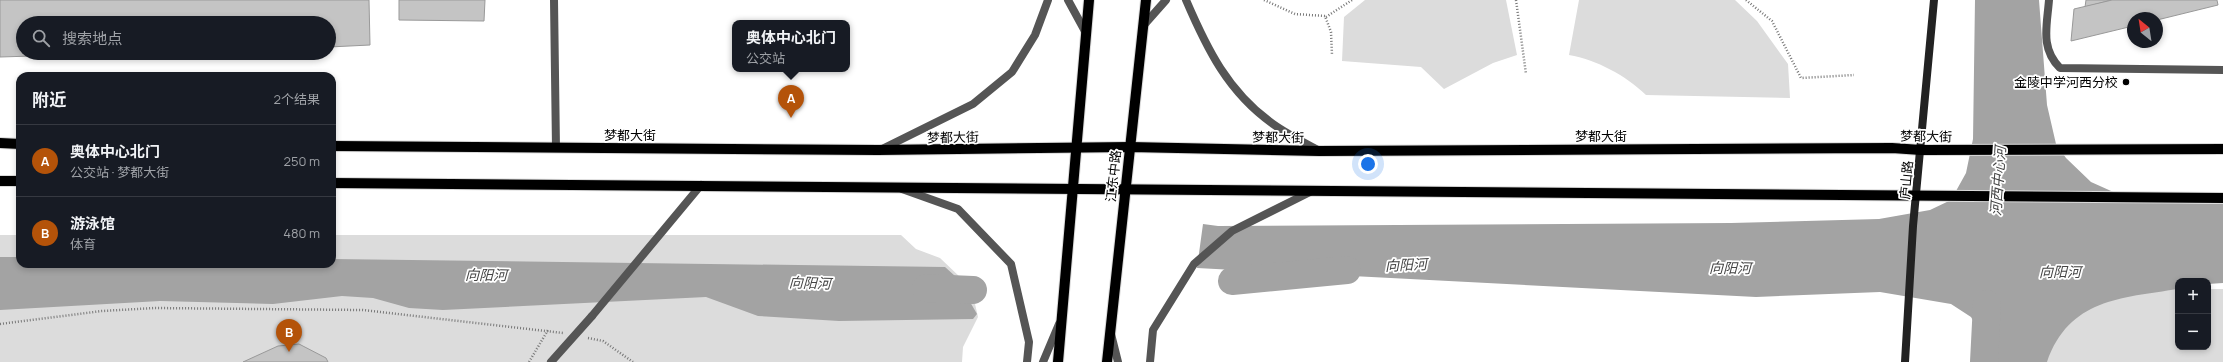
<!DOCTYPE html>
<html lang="zh">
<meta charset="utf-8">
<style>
body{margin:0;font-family:Manrope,"Noto Sans SC",sans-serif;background:#242831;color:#f1f3f6}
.controls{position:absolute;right:12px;bottom:12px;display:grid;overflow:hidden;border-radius:8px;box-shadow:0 2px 6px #0003}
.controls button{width:36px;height:36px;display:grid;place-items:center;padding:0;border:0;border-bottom:1px solid #363941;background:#171b24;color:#f1f3f6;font:20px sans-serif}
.compass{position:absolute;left:2127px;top:12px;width:36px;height:36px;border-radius:50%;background:#171b24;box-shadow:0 2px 6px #0003;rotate:330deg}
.you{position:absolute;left:1368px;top:164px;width:14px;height:14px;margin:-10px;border:3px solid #fff;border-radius:50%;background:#1a73e8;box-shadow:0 0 0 6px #1a73e833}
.badge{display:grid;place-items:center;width:26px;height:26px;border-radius:50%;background:#b45309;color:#fff;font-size:13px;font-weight:700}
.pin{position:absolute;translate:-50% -33px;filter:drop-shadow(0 1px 2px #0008)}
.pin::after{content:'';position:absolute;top:21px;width:14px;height:12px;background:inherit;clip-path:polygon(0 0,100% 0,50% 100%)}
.popup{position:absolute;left:732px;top:20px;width:118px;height:52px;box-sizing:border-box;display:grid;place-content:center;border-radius:8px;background:#171b24;filter:drop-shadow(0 1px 3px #0005);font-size:13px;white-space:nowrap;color:#9ea1a6}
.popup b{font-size:15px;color:#f1f3f6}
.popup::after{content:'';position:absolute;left:50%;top:100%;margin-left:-8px;border:8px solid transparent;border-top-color:#171b24}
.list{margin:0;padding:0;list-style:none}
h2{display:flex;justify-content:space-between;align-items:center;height:52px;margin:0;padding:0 16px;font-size:17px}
h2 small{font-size:13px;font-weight:400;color:#9ea1a6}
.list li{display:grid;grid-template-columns:26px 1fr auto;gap:12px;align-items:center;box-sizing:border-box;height:72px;padding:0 16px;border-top:1px solid #363941}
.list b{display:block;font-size:15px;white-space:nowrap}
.list p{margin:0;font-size:13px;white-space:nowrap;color:#9ea1a6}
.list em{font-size:13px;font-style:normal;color:#9ea1a6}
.icon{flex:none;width:22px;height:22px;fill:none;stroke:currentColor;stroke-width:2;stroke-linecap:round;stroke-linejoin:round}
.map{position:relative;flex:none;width:2223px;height:362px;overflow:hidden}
.search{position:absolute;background:#171b24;box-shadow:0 2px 6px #0003;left:16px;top:16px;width:320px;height:44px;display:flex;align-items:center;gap:10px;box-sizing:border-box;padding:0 14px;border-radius:22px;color:#9ea1a6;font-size:15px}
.panel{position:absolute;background:#171b24;box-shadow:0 2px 6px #0003;left:16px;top:72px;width:320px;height:196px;border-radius:12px}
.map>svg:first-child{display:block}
</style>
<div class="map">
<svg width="2223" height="362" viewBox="0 0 2223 362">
<rect width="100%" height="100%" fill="#fff"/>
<g fill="#dcdcdc">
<path d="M 1365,0 L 1506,0 L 1517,55 L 1493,63 L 1444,89 L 1421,67 L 1342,61 L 1344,17 Z"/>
<path d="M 1579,0 L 1735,0 L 1757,21 L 1788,64 L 1790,98 L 1646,95 C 1625,75 1597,60 1569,55 Z"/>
<path d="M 0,235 L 20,235 L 20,264 L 332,264 L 332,235 L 901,235 L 916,249 L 940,258 L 961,278 L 973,295 L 978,317 L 963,347 L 962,362 L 0,362 Z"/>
<path d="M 2178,289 L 2178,347 L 2208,347 L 2208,289 L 2223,289 L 2223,362 L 2028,362 L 2040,301 Z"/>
</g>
<g fill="#a3a3a3">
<path d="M 1975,0 L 2039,0 L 2047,105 L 2056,144 L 2066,158 L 2091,182 L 2129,199 L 2143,202 L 2223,204 L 2223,283 L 2208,284 L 2208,281 L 2178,281 L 2178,289 C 2121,298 2069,299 2047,362 L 1989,362 L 1988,347 L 1971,317 L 1951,304 L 1880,292 L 1756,297 L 1197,268 L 1203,224 L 1218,226 L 1731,223 L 1879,219 L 1930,210 L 1951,200 L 1966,173 L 1973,139 Z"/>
<path d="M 0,257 L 20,257 L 20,264 L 332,264 L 332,259 L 945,267 L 955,276 L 977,314 L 973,319 L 839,321 L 758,316 L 706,297 L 443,310 L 409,308 L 373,298 L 342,296 L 273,304 L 160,301 L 0,310 Z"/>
</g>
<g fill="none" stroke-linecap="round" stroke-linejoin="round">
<g stroke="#a3a3a3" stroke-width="28">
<path d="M 1232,281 L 1347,270"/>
<path d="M 926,288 L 973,290"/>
<path d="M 1984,362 L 1987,304"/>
</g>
</g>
<g fill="#c4c4c4" stroke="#999">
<path d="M 0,0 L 369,0 L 370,45 L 329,47 L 329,23 L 23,23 L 23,53 L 130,53 L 0,57 Z"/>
<path d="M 399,0 L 485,0 L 484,21 L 399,20 Z"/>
<path d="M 2086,0 L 2112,0 L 2085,7 Z"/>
<path d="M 2112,0 L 2217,0 L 2218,5 L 2157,20 L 2157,18 L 2133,18 L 2133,26 L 2071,41 L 2074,9 Z"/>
<path d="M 299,344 L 326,358 L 328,362 L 243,362 L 278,346 Z"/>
</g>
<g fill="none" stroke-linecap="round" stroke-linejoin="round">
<g stroke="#dbdbdb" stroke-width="12">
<g id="primary">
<path d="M 0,143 L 20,144"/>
<path d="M 332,146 L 878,150 L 1130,147 L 1319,151 L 1892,148 L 1921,150 L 2223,149"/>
<path d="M 0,181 L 20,181"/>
<path d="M 332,183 L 2223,198"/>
<path d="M 1058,362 L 1089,0"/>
<path d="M 1107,362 L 1146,0"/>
</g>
</g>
<g stroke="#777" stroke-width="2.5" stroke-dasharray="1 2" stroke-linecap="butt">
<path d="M 1264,0 L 1295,14 L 1325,16 L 1331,32 L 1332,55"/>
<path d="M 1516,0 L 1526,74"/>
<path d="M 1746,0 L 1772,21 L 1801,78 L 1854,75"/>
<path d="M 1326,17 L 1352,0"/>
<path d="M 0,324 L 102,311 L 155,308 L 363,310 L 563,333"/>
<path d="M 588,338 L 603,341 L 633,362"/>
<path d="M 529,362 L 548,330"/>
</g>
<g stroke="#555" stroke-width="8">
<path d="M 554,0 L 556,148"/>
<path d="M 2049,0 C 2047,26 2040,48 2060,68 L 2223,70"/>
<path d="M 592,316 L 701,185"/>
</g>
<path stroke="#555" stroke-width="8" d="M 551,362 L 592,316"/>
<g stroke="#555" stroke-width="8">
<path d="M 1068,0 L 1086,33"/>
<path d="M 1186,0 C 1207,49 1228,92 1273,124 C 1287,134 1303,142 1318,150"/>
<path d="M 1143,26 L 1166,0"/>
<path d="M 880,150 L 973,104 L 1012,72 L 1035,35 L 1048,0"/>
<path d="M 902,189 L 958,209 L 1011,264 L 1029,342 L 1027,362"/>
<path d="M 1111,334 L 1118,362"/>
<path d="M 1043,362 L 1059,324"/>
<path d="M 1150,362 L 1153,330 L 1194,264 L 1232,231 L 1312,191"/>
</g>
<path stroke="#222" stroke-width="8" d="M 1905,362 L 1913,226 L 1934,0"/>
<use href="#primary" stroke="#000" stroke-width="10"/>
</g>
<circle fill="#000" stroke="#fff" stroke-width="1.5" cx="2126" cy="82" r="4"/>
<g text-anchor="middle" stroke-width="3.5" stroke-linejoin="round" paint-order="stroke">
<g font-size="13" fill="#000" stroke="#fff" text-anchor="end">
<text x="2118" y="87">金陵中学河西分校</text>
</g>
<g font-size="13" fill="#000" stroke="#fff">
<text x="630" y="140">梦都大街</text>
<text x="1601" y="141">梦都大街</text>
<text transform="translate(1926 136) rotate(1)" y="5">梦都大街</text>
<text transform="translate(953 137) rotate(-1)" y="5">梦都大街</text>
<text transform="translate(1278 137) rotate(1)" y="5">梦都大街</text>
<text transform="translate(1113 176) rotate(-84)" y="5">江东中路</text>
<text transform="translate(1906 180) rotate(-85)" y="5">庐山路</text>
</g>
<g font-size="14" font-style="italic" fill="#444" stroke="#fff">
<text transform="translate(1998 181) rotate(-86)" y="5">河西中心河</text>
<text transform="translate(1406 265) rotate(-3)" y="5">向阳河</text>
<text transform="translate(1730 268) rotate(1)" y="5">向阳河</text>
<text x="2060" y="277">向阳河</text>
<text transform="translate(486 275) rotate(1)" y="5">向阳河</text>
<text transform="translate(810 283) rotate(2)" y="5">向阳河</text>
</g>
</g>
</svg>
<div class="controls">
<button>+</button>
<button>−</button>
</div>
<svg class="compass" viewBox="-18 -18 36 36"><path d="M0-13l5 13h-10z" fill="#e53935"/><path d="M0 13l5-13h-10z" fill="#9ea1a6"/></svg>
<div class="you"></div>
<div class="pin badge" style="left:791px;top:118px">A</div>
<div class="popup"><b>奥体中心北门</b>公交站</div>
<div class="pin badge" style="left:289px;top:352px">B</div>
<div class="search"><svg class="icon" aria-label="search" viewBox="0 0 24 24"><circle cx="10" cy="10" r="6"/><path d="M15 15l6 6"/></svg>搜索地点</div>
<section class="panel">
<h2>附近<small>2个结果</small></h2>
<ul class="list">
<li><span class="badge">A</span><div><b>奥体中心北门</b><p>公交站 · 梦都大街</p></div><em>250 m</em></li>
<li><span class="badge">B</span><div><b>游泳馆</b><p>体育</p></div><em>480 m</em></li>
</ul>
</section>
</div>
